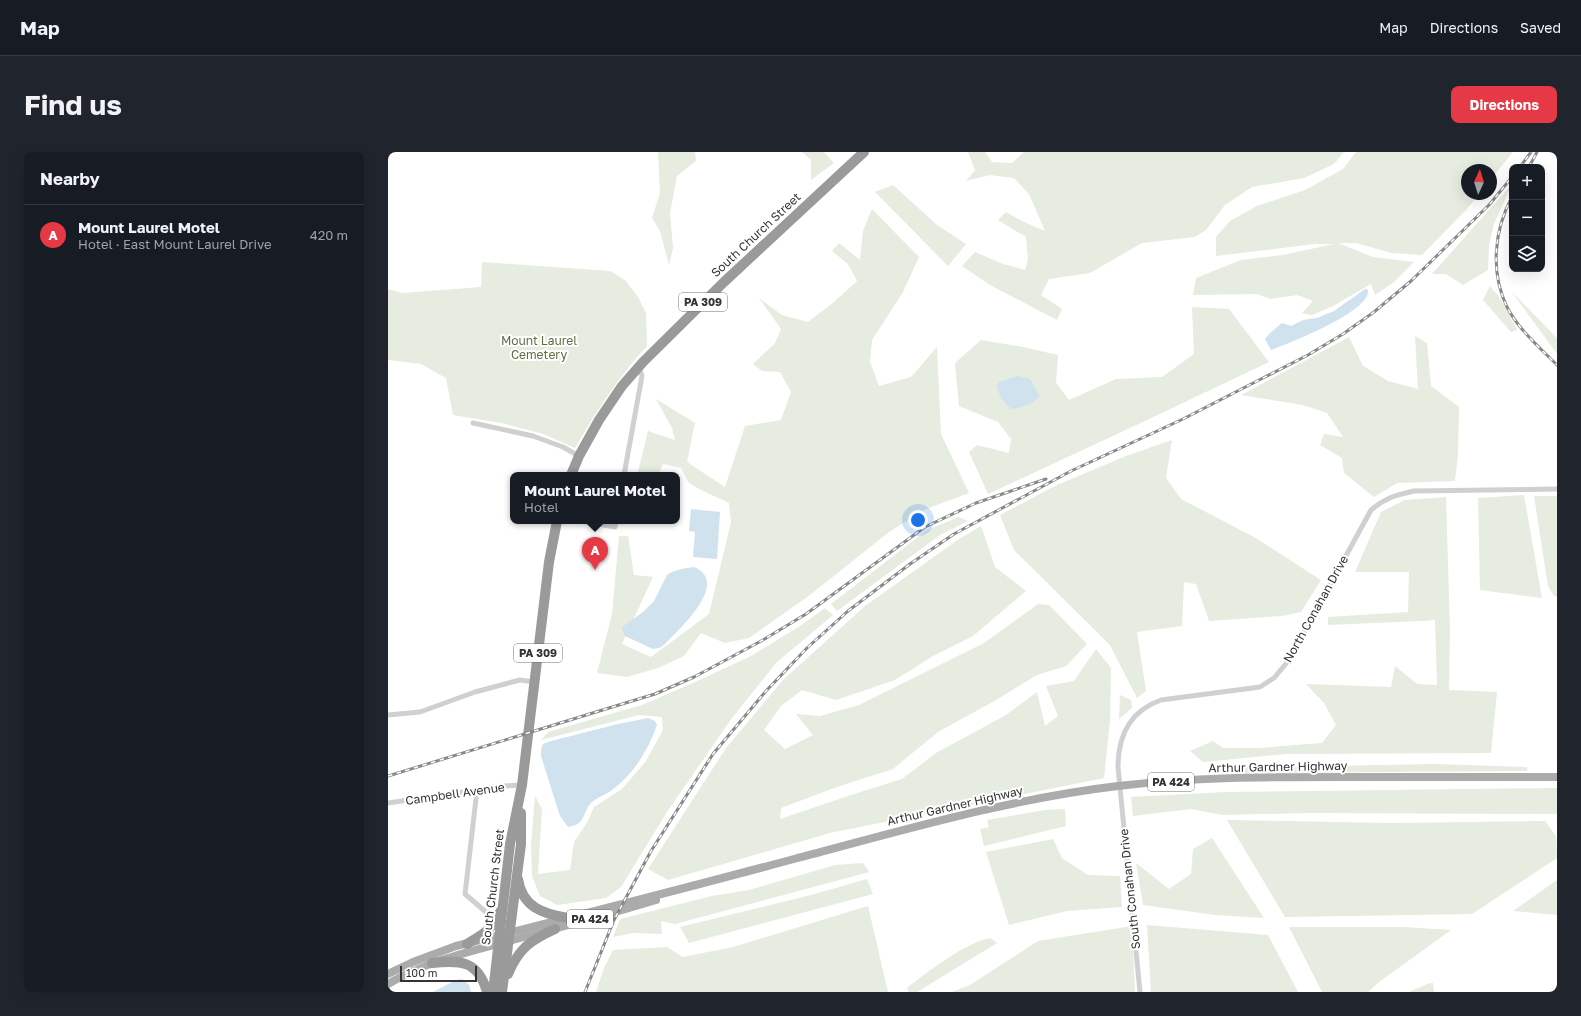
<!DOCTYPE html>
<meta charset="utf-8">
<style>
body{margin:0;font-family:"Golos Text",sans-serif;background:#20242c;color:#f1f3f6}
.controls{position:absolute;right:12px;top:12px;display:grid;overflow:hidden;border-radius:8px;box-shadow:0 4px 16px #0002}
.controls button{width:36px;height:36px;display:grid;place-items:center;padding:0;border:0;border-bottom:1px solid #363941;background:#171b24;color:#f1f3f6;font:20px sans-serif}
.compass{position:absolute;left:1073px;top:12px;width:36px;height:36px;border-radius:50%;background:#171b24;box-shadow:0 4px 16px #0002;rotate:4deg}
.scale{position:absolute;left:12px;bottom:10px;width:77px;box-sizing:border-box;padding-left:4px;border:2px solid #333;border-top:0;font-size:11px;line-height:14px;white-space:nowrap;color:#333;-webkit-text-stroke:3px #fff;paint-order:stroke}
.you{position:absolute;left:530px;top:368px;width:14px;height:14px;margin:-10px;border:3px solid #fff;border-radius:50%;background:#1a73e8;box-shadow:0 0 0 6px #1a73e833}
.badge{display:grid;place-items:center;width:26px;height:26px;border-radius:50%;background:#e63946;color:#fff;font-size:13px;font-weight:700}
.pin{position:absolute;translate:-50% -33px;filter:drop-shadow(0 1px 2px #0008)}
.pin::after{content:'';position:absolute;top:21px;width:14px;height:12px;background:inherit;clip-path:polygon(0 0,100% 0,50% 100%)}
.popup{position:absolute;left:122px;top:320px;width:170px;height:52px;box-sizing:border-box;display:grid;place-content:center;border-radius:8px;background:#171b24;filter:drop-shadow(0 1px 3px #0005);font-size:13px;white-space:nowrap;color:#9ea1a6}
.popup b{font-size:15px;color:#f1f3f6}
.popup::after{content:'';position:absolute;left:50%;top:100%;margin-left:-8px;border:8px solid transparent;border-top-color:#171b24}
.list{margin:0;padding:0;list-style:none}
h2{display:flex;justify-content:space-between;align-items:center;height:52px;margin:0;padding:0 16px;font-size:17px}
h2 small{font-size:13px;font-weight:400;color:#9ea1a6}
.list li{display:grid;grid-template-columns:26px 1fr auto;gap:12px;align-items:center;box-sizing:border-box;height:60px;padding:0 16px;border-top:1px solid #363941}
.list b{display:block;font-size:15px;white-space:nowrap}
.list p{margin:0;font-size:13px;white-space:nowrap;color:#9ea1a6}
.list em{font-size:13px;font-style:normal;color:#9ea1a6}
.icon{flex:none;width:22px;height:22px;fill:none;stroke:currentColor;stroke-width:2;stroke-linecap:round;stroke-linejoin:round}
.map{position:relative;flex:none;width:1169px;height:840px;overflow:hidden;border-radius:8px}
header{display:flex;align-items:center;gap:24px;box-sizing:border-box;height:56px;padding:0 20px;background:#171b24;border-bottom:1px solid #363941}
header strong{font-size:19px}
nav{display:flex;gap:22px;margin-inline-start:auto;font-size:14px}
.intro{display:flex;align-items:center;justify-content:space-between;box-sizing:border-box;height:96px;padding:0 24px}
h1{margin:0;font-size:28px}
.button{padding:10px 18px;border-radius:8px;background:#e63946;color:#fff;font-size:14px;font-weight:700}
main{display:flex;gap:24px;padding:0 24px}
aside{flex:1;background:#171b24;border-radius:8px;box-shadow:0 4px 16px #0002}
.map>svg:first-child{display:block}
</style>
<header>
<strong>Map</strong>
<nav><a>Map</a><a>Directions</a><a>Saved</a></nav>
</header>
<div class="intro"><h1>Find us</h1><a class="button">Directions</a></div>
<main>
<aside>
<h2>Nearby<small></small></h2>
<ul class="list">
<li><span class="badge">A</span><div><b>Mount Laurel Motel</b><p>Hotel · East Mount Laurel Drive</p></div><em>420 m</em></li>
</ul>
</aside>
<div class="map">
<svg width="1169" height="840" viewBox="0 0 1169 840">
<rect width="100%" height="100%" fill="#fff"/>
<g fill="#e6ecdf">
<path d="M 270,0 L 307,0 L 308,9 L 289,24 L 282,61 L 285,96 L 281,113 L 272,79 L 264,66 L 272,41 Z"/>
<path d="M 414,0 L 436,0 L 446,11 L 423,28 L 423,8 Z"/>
<path d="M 580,0 L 597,0 L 604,10 L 624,11 L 636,0 L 956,0 L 946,12 L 916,26 L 864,35 L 837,53 L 818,78 L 807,85 L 754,91 L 702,121 L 661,127 L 653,143 L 674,157 L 669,168 L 602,133 L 574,114 L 587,100 L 615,112 L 637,118 L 640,107 L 638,85 L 610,68 L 618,60 L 636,70 L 657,79 L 641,42 L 626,26 L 602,23 L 578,29 L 587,18 Z"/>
<path d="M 968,0 L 1125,0 L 1103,27 L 1103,18 L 1079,18 L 1079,42 L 1091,42 L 1079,57 L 1034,103 L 1004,101 L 968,91 L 950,91 L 985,105 L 1026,110 L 1006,130 L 987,143 L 983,132 L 945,154 L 924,163 L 914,161 L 925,149 L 909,143 L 882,147 L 869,142 L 805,143 L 808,126 L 853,108 L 895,103 L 946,92 L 927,92 L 828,104 L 828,85 L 842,69 L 869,54 L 917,38 L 955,17 Z"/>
<path d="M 1124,32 L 1106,72 L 1101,93 L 1100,118 L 1075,133 L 1058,122 L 1044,122 Z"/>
<path d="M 505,33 L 549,73 L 578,92 L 560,114 L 487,40 Z"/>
<path d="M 484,57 L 531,105 L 515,140 L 484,188 L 482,210 L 491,234 L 523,225 L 549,195 L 553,282 L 581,341 L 538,357 L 501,380 L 422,443 L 361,486 L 337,491 L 313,481 L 296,504 L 270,516 L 239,525 L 209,521 L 224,462 L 231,384 L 240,384 L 246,423 L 265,425 L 234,492 L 263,505 L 321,462 L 343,370 L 341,351 L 311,337 L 300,330 L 293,316 L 275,312 L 270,323 L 251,323 L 250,320 L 260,279 L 287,288 L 284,276 L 268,247 L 307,271 L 299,310 L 337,335 L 357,274 L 393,268 L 403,240 L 392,220 L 374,219 L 365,212 L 387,191 L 393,177 L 371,146 L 394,163 L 420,170 L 446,150 L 469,129 L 460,112 L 444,99 L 451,91 L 472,108 L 475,79 Z"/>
<path d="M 94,110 L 222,119 L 237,128 L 250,145 L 258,161 L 259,194 C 230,225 208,260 187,296 L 155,282 L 113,271 L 65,263 L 58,226 L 33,212 L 0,208 L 0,137 L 14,141 L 93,135 Z"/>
<path d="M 1102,134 L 1112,146 L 1129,178 L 1123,180 L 1095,148 Z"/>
<path d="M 1124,140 L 1169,186 L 1169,201 L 1166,198 Z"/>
<path d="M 804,155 L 841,157 L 881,210 L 757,269 L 600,342 L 581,300 L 589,293 L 621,301 L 623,287 L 610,270 L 571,254 L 567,211 L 593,188 L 635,195 L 670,203 L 668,231 L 681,248 L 728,227 L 774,225 L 806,202 Z"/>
<path d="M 1027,184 L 1039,191 L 1043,234 L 1071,255 L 1070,303 L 1067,329 L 1009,331 L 986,345 L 956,321 L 954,306 L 932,293 L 936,282 L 955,285 L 939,261 L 915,253 L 853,243 L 961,185 L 975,214 L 1000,229 L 1030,237 Z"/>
<path d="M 784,288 L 778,326 L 793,347 L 866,385 L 933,428 L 913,460 L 894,464 L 821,469 L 808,432 L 796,430 L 794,474 L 749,480 L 758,539 L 749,546 L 722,493 L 626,398 L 612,363 L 669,333 L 738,304 Z"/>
<path d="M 1136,343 L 1154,446 L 1092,438 L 1090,346 Z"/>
<path d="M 1146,344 L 1169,344 L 1169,445 L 1165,443 L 1160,434 Z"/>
<path d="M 1058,345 L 1062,478 L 1061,538 L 1109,540 L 1103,601 L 898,602 L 815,610 L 802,599 L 825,589 L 835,596 L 870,596 L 934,591 L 948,573 L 936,551 L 918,532 L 1003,535 L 1007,514 L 1029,532 L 1049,533 L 1047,468 L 1034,469 L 940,473 L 940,465 L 1020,460 L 1021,420 L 967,420 L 993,360 L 1017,348 Z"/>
<path d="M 571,365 L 580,369 L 552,383 L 449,459 L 443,452 L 539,378 Z"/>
<path d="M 593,374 L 607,415 L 638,439 L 585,484 L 545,504 L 507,528 L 448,548 L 414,538 L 393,554 L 376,578 L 397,597 L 425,583 L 408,562 L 432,564 L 471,553 L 596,491 L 650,452 L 661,453 L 699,492 L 678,514 L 649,523 L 608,548 L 550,580 L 505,617 L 449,635 L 393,656 L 392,667 L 460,644 L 514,627 L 548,601 L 618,563 L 649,540 L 657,574 L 670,564 L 658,534 L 686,529 L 708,497 L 723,516 L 722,569 L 716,626 L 442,681 L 280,728 L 260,717 L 338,596 L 395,528 L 477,454 L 571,387 Z"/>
<path d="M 437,456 L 445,463 L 389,510 L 344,566 L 279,660 L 233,735 L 218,746 L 169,753 L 152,744 L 144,724 L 143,693 L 147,644 L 154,657 L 150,722 L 182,718 L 186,690 L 200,669 L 206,655 L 234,637 L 258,609 L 275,578 L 274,565 L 251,563 L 153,588 L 160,580 L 254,553 L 305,531 L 363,504 L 412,474 Z"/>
<path d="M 732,543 L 743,548 L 744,556 L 731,567 Z"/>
<path d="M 1048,612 L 1139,615 L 1139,619 L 825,621 L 821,616 Z"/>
<path d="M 1169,636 L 1169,662 L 921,661 L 834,663 L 803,657 L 745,664 L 743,645 L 838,640 Z"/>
<path d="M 677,657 L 678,674 L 596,694 L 592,677 L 601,675 L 599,668 L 657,658 Z"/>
<path d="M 839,668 L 1003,671 L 1157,669 L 1168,684 L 1169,706 L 1084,762 L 897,765 Z"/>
<path d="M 824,686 L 876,766 L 827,763 L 755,753 L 748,711 L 781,737 L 803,722 L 805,697 Z"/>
<path d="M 665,687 L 674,706 L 700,723 L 732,724 L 734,755 L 679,759 L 621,773 L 598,700 Z"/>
<path d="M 475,711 L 481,720 L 287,772 L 273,769 L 274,782 L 245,781 L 225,785 L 232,767 L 324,744 L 361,738 L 447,713 Z"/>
<path d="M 479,727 L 485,742 L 301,791 L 292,775 L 423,743 Z"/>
<path d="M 1169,728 L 1169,763 L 1125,759 Z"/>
<path d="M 480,754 L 500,840 L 208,840 L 216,816 L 225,798 L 279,795 L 295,805 L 345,795 Z"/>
<path d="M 759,773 L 880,783 L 910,840 L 763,840 Z"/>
<path d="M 744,774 L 747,840 L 564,840 L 582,833 L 650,789 Z"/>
<path d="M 901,775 L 1016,775 L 1063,778 L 991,830 L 980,840 L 934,840 Z"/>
<path d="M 602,786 L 609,791 L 529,840 L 521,840 L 519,836 C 539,820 577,791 602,786 Z"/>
<path d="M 1042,831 L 1045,831 L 1046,840 L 1021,840 Z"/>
</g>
<g fill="#cfe2ee">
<path d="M 977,137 L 979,137 L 980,139 C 981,160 901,191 883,198 L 877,187 L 882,181 L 894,171 L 903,174 L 915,168 L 929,166 L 946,159 Z"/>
<path d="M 630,224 L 642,227 L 652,244 C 646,252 634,255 624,257 C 616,252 610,242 609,233 L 611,230 Z"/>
<path d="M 303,357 L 332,360 L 329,407 L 305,405 L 307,380 L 301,379 Z"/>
<path d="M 306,415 C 343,431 291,477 277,492 L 271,496 L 265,497 L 237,484 L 234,476 L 237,473 L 255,460 L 266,449 L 279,423 C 286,418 297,416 306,415 Z"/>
<path d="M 260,566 L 267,569 L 269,573 C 260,598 246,622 224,638 C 218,643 209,645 203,651 C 193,662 199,672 180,675 L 172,664 L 153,604 L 153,598 L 155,592 L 163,589 L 230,572 Z"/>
<path d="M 74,827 L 81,833 L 83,840 L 45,840 L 68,828 Z"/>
</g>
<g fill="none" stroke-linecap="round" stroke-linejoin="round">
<g stroke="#d0d0d0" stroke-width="5">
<path d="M 85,271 L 145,284 L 175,295 L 191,304"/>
<path d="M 236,323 L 254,224 L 251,216"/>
<path d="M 194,369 L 227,375 L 228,369"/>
<path d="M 0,563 L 32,560 L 87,540 L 132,528 L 147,530"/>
<path d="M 89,638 L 77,742 L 99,761"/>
<path d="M 0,651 L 115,634 L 134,633"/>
<path d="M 752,840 L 730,615 C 730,583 742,559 773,548 L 872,535 L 886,526 L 901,508 L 983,358 C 997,346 1008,343 1026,339 L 1169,337"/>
</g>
<g stroke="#ababab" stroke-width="8">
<path d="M 0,822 L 25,810 L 68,794 C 181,766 294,737 406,707 C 513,679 620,647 730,634 C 804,625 880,625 955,625 C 1026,625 1098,625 1169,625"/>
<path d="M 0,832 C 37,810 79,800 121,789 C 170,776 219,763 268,748"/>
</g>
<g stroke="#9a9a9a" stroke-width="10">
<path d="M 183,323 L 191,304 L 211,268 L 234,234 L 255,210 L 336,130 L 476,0"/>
<path d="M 130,727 C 134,755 155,762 180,766"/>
<path d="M 79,792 C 95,782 104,778 112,760"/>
<path d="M 44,811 C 72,808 90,808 99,840"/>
<path d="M 120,822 C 131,796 143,788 167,777"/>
<path d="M 105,840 L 122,692 L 134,633 L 161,410 L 169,369"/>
<path d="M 114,840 L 133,692 L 133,661"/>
</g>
<g stroke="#888" stroke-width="3">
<g id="rail">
<path d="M 1132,15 L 1143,0"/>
<path d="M 1141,15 L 1149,0"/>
<path d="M 1124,45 C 1106,78 1102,120 1119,155 C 1130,177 1152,196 1169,213"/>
<path d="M 0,624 L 221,556 L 267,542 L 306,525 L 375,488 L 418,462 L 537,375 L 588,351 L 658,327"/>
<path d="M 197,840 L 226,768 L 263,699 L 325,602 L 378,539 L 419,496 L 460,459 L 522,412 L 566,382 L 683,319 L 795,267 L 920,203 L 955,182 L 986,160 L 1023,129 L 1101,53 L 1124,25"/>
</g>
</g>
<use href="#rail" stroke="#fff" stroke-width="1.5" stroke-dasharray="4.5" stroke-linecap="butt"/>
</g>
<g text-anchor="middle" stroke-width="4" stroke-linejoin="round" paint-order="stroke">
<g fill="#fff" stroke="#707070" stroke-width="1">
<rect x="291" y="141" width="48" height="18" rx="3"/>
<rect x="126" y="492" width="48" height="18" rx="3"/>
<rect x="760" y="621" width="46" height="18" rx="3"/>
<rect x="179" y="758" width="46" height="18" rx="3"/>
</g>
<g font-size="11" font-weight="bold" fill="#333">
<text x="315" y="154">PA 309</text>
<text x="150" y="505">PA 309</text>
<text x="783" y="634">PA 424</text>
<text x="202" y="771">PA 424</text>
</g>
<g font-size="12" fill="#333" stroke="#fff">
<text transform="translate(368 83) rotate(-43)" y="4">South Church Street</text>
<text transform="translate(928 457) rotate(-61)" y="4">North Conahan Drive</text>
<text transform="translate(890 615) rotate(-1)" y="4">Arthur Gardner Highway</text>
<text transform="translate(67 642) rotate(-8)" y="4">Campbell Avenue</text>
<text transform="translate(567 654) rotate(-13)" y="4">Arthur Gardner Highway</text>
<text transform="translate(105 735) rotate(-83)" y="4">South Church Street</text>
<text transform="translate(742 737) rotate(-96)" y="4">South Conahan Drive</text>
</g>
<g font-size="12" fill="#56703f" stroke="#fff">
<text x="151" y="193">Mount Laurel<tspan x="151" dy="14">Cemetery</tspan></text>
</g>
</g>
</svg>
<div class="controls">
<button>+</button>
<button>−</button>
<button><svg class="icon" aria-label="layers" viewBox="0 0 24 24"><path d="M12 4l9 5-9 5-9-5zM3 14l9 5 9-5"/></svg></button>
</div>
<svg class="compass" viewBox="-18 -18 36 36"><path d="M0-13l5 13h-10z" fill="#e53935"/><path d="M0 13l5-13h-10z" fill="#9ea1a6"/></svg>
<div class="scale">100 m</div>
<div class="you"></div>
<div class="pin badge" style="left:207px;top:418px">A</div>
<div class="popup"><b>Mount Laurel Motel</b>Hotel</div>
</div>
</main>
